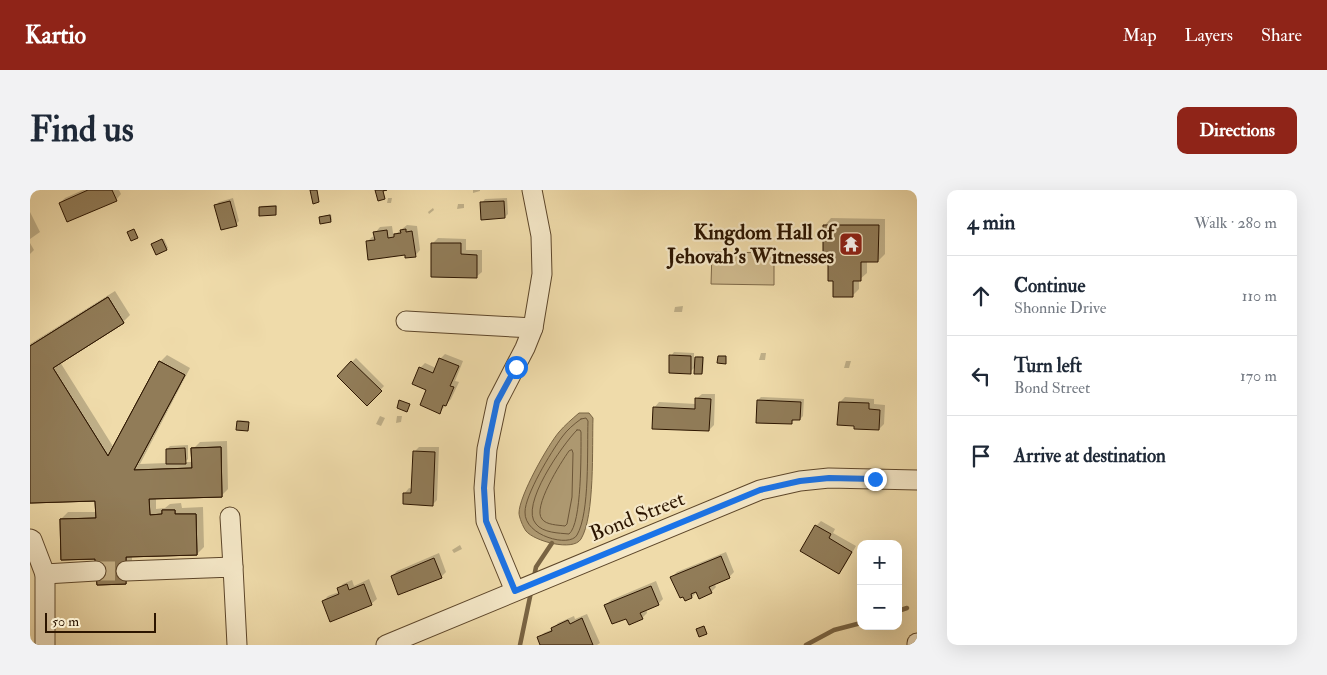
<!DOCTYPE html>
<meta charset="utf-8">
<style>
body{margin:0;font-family:"IM FELL Double Pica",serif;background:#f2f2f3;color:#1f2937}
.controls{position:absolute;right:15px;bottom:15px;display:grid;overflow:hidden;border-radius:10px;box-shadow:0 5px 20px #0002}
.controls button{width:45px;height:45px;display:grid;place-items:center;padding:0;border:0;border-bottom:1px solid #e0e1e3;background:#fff;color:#1f2937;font:25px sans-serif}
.scale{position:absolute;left:15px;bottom:12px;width:111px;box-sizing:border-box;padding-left:5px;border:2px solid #2c1500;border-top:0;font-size:14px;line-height:18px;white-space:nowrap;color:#2c1500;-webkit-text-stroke:4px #f5e8c8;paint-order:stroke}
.stop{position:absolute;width:15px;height:15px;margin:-11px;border:4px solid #1a73e8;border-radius:50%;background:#fff}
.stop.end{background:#1a73e8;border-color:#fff;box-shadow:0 1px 5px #0008}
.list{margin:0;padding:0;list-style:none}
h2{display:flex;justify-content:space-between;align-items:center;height:65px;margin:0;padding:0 20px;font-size:21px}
h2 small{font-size:16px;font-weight:400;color:#747a83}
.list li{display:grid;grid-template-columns:32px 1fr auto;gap:15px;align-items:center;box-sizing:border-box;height:80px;padding:0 20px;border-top:1px solid #e0e1e3}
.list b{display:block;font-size:19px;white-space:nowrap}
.list p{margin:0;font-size:16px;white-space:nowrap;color:#747a83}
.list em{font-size:16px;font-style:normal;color:#747a83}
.icon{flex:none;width:28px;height:28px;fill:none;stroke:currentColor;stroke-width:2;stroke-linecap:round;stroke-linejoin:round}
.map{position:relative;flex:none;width:887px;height:455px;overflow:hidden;border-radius:10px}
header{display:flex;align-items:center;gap:30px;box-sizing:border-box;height:70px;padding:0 25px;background:#8f2418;color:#fff}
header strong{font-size:24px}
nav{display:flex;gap:28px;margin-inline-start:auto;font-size:18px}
.intro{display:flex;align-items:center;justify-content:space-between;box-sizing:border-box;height:120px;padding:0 30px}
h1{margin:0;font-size:35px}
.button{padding:12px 22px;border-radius:10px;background:#8f2418;color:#fff;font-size:18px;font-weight:700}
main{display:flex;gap:30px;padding:0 30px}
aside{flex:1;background:#fff;border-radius:10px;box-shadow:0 5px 20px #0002}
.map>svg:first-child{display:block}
</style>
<header>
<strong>Kartio</strong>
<nav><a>Map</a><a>Layers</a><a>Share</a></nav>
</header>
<div class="intro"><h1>Find us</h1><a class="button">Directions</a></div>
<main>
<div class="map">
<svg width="887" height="455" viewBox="0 0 887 455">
<rect width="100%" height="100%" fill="#efdbaa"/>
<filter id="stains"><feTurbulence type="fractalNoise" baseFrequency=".004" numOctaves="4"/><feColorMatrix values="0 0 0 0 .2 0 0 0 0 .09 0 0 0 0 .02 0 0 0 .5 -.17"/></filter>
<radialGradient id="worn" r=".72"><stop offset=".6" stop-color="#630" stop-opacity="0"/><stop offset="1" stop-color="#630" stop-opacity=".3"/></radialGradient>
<path fill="#ceb98d" stroke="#7d6746" d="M 682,62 L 744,63 L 744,95 L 681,94 Z"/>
<path fill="#ad9870" stroke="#796443" d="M 549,223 L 559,223 L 563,228 C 562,256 565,326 551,349 C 543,362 504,351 496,341 C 493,337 489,327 489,323 C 489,306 518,255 529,242 C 535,235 542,229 549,223 Z"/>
<g fill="#0003">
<path d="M 53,0 L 89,0 L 91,4 L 86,10 L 30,13 L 35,8 Z"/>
<path d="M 443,0 L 450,0 L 450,1 L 443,3 Z"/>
<path d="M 203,8 L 209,31 L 206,34 L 186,15 L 189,12 Z"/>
<path d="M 358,8 L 362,8 L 361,13 L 357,13 Z"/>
<path d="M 477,8 L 478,24 L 475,27 L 452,13 L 455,9 Z"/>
<path d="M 428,14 L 434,14 L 434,18 L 427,19 Z"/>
<path d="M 247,15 L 246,24 L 230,18 L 231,16 Z"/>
<path d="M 403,18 L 404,20 L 399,24 L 398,22 Z"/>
<path d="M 0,22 L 10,42 L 0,49 Z"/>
<path d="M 301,24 L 302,30 L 300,31 L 290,27 Z"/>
<path d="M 801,28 L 855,29 L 855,64 L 848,71 L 837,71 L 837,83 L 829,90 L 829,99 L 822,106 L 804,90 L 799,72 L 795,35 Z"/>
<path d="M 377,35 L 387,36 L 390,60 L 385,66 L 337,52 L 342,47 L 345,46 L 345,43 L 350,37 L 362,36 L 363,43 L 367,43 Z"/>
<path d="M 408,48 L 436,49 L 436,60 L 452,60 L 452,82 L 446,87 L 403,53 Z"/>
<path d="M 134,49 L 138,58 L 136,59 L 124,53 Z"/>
<path d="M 0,53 L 4,60 L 0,64 Z"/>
<path d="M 85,101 L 100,125 L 93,132 L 30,172 L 84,258 L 130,172 L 137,165 L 160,178 L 110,274 L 137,273 L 137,259 L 140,256 L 158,255 L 158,269 L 155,272 L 163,272 L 163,259 L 170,252 L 197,251 L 198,299 L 191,306 L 126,308 L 126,319 L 135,318 L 140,314 L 151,313 L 152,318 L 173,317 L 174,357 L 167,364 L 102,366 L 102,386 L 96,392 L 66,368 L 31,329 L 38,322 L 67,322 L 66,310 L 0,312 L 0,154 Z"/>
<path d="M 653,116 L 652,122 L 644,122 L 645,117 Z"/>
<path d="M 644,162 L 664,163 L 664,169 L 667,166 L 674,167 L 673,182 L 672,183 L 665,177 L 660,182 L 641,166 Z"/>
<path d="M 731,163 L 736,163 L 735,170 L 729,170 Z"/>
<path d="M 415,164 L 433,171 L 425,191 L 429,192 L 421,209 L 410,222 L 398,200 L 390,178 L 395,173 L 406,178 L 410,169 Z"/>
<path d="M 326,168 L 354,196 L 337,214 L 308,186 Z"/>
<path d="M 816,171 L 821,171 L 819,178 L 814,178 Z"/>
<path d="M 672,204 L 685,204 L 684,235 L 679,240 L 624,218 L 629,212 L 666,214 L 666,209 Z"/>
<path d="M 731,207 L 774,209 L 773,226 L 770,229 L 765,229 L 761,233 L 728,210 Z"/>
<path d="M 815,207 L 844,209 L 844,214 L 855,215 L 854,234 L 849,239 L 810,212 Z"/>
<path d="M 350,226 L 355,228 L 351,236 L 346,234 Z"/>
<path d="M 367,226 L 372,226 L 371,232 L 366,233 Z"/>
<path d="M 210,230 L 219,231 L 217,240 L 208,231 Z"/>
<path d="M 389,257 L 409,257 L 407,310 L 402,315 L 374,304 L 379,298 L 383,299 L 384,262 Z"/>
<path d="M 791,331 L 805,339 L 803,343 L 826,356 L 814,377 L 809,382 L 786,336 Z"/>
<path d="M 430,355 L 432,359 L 424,363 L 422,360 Z"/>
<path d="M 696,362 L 704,382 L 699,387 L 684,393 L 686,397 L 681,402 L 667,402 L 662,407 L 642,387 L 647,382 Z"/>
<path d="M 409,363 L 416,382 L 411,387 L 362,386 L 367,381 Z"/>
<path d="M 339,389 L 347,409 L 341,414 L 293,411 L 298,406 L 309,402 L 308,399 L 313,394 L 322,390 L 324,396 Z"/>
<path d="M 626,391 L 633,409 L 628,414 L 616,419 L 617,423 L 612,428 L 597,427 L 576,415 L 581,410 Z"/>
<path d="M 557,424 L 570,453 L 567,455 L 512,455 L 509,448 L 514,443 L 523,439 L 528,433 L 544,426 L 545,429 Z"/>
</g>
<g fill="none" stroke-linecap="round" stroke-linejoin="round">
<g stroke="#6c5638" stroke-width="1">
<path d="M 551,229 L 556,228 L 558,231 C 557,258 560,323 547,345 C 540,358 494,346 495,322 C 495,305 521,262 532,247 C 537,240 544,234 551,229 Z"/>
<path d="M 547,240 L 550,240 L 551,242 C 551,261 552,334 539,344 C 529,343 513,343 506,334 C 489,316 533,254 547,240 Z"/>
<path d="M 542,260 L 543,263 L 542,307 L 537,334 L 535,336 C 528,335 516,335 512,329 C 502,318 531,272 539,261 Z"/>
</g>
<g stroke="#796443" stroke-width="4.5">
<path d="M 504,387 L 506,377 L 522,353"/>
<path d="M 868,421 L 877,418"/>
<path d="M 490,455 L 501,402"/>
<path d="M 776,455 L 804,440 L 831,433"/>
</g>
</g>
<g fill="#917c58" stroke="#2c1500">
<path d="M 58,0 L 82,0 L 87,11 L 37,32 L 29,13 Z"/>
<path d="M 280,0 L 287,0 L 289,12 L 283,14 Z"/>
<path d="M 345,0 L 357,0 L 353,1 L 355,9 L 348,11 Z"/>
<path d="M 200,11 L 207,36 L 191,40 L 184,15 Z"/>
<path d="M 474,11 L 475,28 L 451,30 L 450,12 Z"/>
<path d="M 246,16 L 246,25 L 229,26 L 229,17 Z"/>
<path d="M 300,25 L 301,32 L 290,34 L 289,27 Z"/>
<path d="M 793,35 L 849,35 L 848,72 L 831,72 L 831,91 L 823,91 L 823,107 L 803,107 L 803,91 L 798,91 L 798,73 L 793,73 Z"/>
<path d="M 104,39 L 108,48 L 101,51 L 97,42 Z"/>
<path d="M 376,39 L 376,42 L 382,41 L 386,67 L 375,68 L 375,65 L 338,70 L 336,51 L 345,50 L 343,42 L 357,40 L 358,48 L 364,47 L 364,44 L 371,43 L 370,40 Z"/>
<path d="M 132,49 L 137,60 L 126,65 L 121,54 Z"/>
<path d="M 401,53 L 431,53 L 431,64 L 447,65 L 447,88 L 401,87 Z"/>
<path d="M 78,107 L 94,133 L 23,178 L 78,266 L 129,171 L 155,185 L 104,280 L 162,278 L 161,258 L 191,257 L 192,307 L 119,309 L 120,325 L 132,324 L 132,320 L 145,320 L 145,324 L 166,324 L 167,365 L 96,367 L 96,394 L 67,395 L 65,369 L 31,370 L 30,329 L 66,328 L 65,311 L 0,313 L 0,249 L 4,256 L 5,283 L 53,282 L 0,196 L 0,156 Z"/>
<path d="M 78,107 L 94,133 L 23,178 L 78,266 L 129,171 L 155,185 L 104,280 L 162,278 L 161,258 L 191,257 L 192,307 L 119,309 L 120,325 L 132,324 L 132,320 L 145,320 L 145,324 L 166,324 L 167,365 L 96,367 L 96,394 L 67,395 L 65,369 L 31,370 L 30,329 L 66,328 L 65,311 L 0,313 L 0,156 Z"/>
<path d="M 639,165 L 661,166 L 661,184 L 639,183 Z"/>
<path d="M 688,166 L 696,166 L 696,174 L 687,173 Z"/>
<path d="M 665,167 L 673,167 L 672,184 L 664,184 Z"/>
<path d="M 409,168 L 429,176 L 420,196 L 424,197 L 416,216 L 413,215 L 410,224 L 390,215 L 396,200 L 382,194 L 389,177 L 403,183 Z"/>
<path d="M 321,171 L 352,201 L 337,216 L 307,186 Z"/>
<path d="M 665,208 L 681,209 L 679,241 L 622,239 L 623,217 L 665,219 Z"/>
<path d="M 369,210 L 380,214 L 377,222 L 367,218 Z"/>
<path d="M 727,210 L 771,212 L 770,230 L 762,230 L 762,234 L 726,233 Z"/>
<path d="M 809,212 L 839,213 L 839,219 L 850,220 L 849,240 L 824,239 L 824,236 L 807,235 Z"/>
<path d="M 207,231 L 219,232 L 218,241 L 206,240 Z"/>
<path d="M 155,258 L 156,274 L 136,274 L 136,259 Z"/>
<path d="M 383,261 L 405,262 L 403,316 L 373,314 L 373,303 L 381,303 Z"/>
<path d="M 785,335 L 801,344 L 799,348 L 822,362 L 809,384 L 770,361 Z"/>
<path d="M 691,366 L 700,388 L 679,397 L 682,403 L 669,409 L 666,402 L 661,404 L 662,408 L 655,411 L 653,407 L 650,408 L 640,387 Z"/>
<path d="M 404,368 L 412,388 L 368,405 L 361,386 Z"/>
<path d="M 317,394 L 319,400 L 334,394 L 342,415 L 300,432 L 292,411 L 309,404 L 307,398 Z"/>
<path d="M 621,396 L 629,415 L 610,423 L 613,429 L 599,435 L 596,429 L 582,434 L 574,415 Z"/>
<path d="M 552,428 L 563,455 L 510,455 L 507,447 L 522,441 L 521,438 L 538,430 L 540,434 Z"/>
<path d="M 674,436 L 677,444 L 669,447 L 666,439 Z"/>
</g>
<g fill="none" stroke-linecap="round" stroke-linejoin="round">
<path stroke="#c8b388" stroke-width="19" stroke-dasharray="19 9" stroke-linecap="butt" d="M 66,381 L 96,381"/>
<g stroke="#5d462a" stroke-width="21">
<g id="minor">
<path d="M 376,131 L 503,138"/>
<path d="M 200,327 L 203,377"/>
<path d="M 0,349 L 2,350 L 15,384"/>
<path d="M 96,381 L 203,377 L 207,455"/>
<path d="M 485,401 L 456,331 L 454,298 L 457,259 L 467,212 L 495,158 L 503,138 L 512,84 L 511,46 L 502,0"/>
<path d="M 15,455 L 15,384 L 66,381"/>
<path d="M 356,455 L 730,300 L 770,291 L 799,288 L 887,290"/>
<path d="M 887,455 L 887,453"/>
</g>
</g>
<use href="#minor" stroke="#f5e8c8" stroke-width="19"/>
</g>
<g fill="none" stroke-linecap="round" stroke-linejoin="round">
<path stroke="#1a73e8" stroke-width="6" d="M 486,177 L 467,212 L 457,259 L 454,298 L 456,331 L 485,401 L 730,300 L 770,291 L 799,288 L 845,289"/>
</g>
<defs>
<g id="temple-square" transform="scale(1.25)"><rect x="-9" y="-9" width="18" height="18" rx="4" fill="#8f2418" stroke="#f5e8c8"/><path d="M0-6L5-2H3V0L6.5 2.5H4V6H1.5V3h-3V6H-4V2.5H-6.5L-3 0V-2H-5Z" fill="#fff"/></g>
</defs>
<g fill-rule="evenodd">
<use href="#temple-square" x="821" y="54"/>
</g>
<g text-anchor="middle" stroke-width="4.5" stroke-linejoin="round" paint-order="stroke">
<g font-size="21" font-weight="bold" fill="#2c1500" stroke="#f5e8c8" text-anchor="end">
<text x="804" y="49">Kingdom Hall of<tspan x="804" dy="24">Jehovah’s Witnesses</tspan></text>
</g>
<g font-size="21" fill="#2c1500" stroke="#f5e8c8">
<text transform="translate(607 326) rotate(-22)" y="7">Bond Street</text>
</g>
</g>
<rect width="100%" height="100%" filter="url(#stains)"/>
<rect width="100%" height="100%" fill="url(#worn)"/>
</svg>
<div class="controls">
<button>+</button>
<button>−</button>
</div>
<div class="scale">50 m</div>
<div class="stop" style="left:486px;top:177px"></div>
<div class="stop end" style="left:845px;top:289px"></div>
</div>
<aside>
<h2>4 min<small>Walk · 280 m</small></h2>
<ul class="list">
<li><svg class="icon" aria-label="ahead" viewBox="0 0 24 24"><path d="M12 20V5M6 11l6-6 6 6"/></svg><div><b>Continue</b><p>Shonnie Drive</p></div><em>110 m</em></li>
<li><svg class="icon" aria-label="left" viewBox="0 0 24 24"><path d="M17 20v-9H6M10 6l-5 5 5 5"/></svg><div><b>Turn left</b><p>Bond Street</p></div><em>170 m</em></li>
<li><svg class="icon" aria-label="arrive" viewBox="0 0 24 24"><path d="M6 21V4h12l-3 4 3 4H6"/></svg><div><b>Arrive at destination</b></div></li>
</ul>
</aside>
</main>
